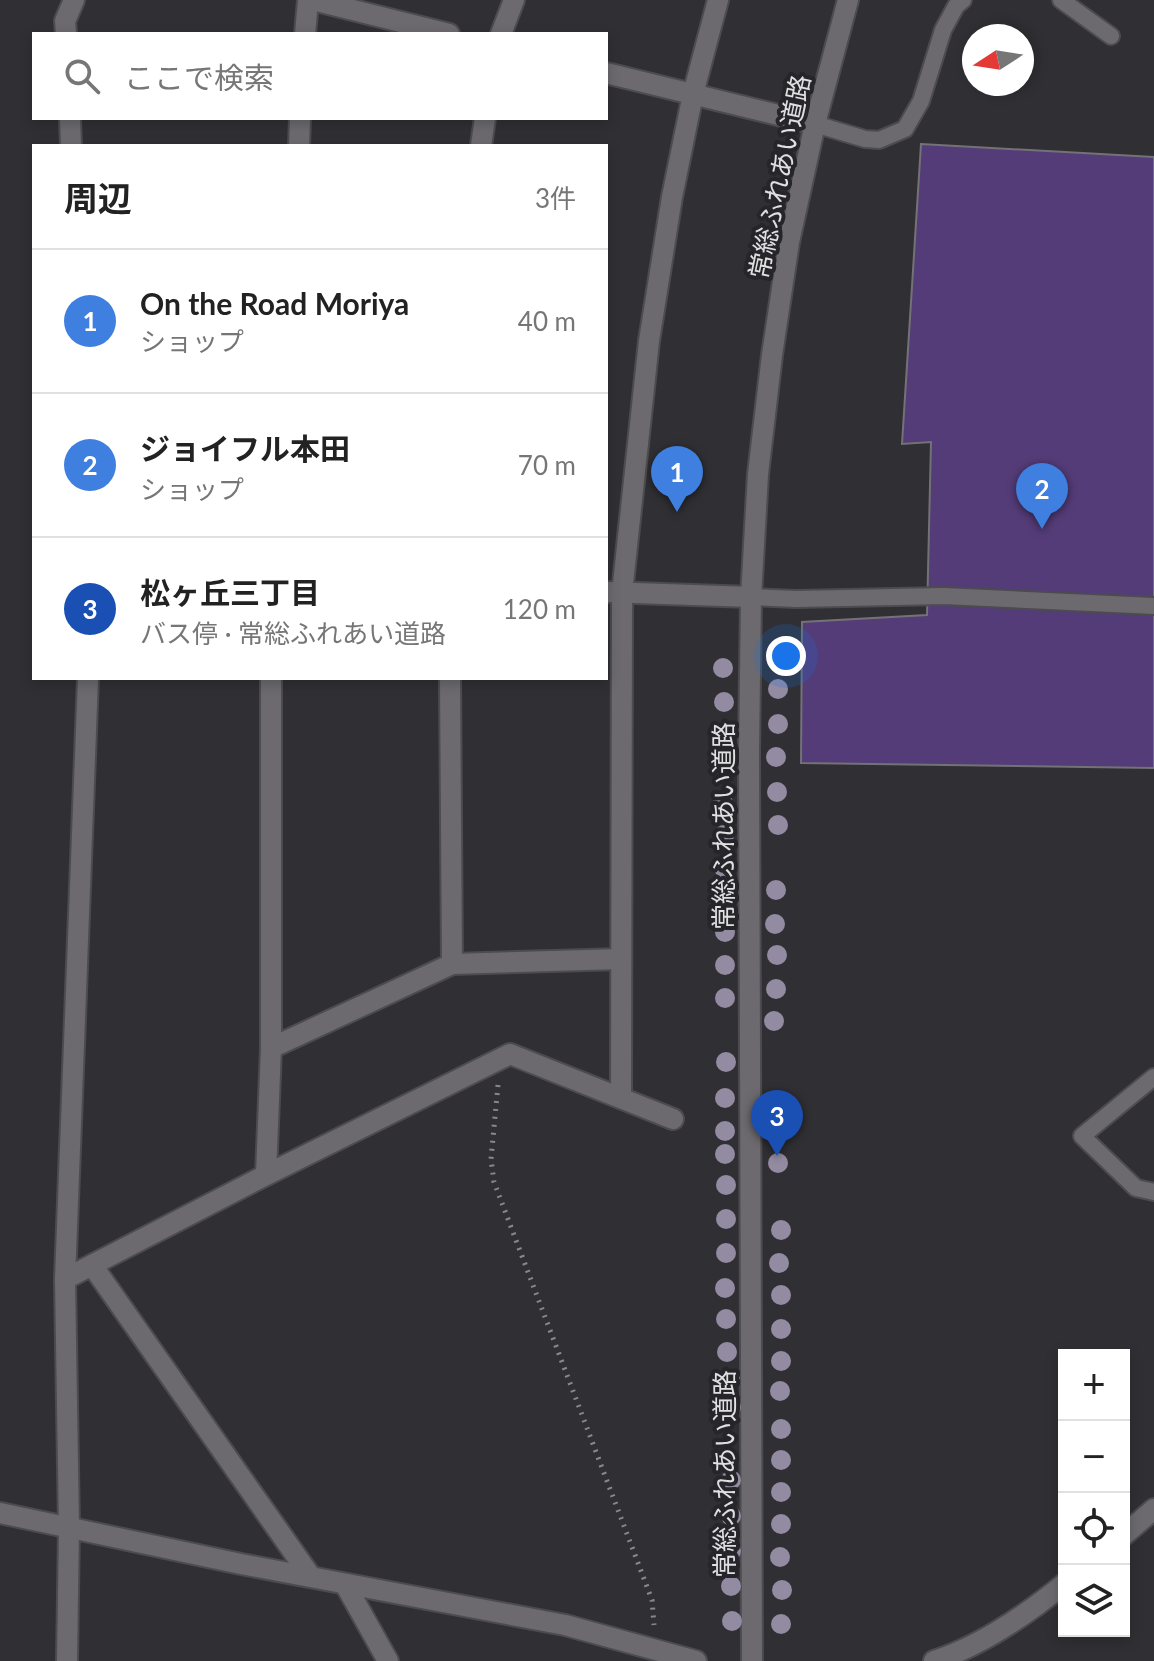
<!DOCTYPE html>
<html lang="ja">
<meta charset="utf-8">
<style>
body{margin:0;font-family:Lato,"Noto Sans JP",sans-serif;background:#f2f2f2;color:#222}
.controls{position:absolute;right:24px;bottom:24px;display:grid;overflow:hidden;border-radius:0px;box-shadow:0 4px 12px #0003}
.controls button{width:72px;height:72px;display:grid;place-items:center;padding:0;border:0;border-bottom:2px solid #e0e0e0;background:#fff;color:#222;font:40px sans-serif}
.compass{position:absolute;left:962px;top:24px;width:72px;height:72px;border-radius:50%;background:#fff;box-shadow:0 4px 12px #0003;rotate:258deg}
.you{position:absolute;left:786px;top:656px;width:28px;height:28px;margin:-20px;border:6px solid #fff;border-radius:50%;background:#1a73e8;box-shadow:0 0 0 12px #1a73e833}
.badge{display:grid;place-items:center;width:52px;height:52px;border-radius:50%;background:#347349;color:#fff;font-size:26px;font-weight:700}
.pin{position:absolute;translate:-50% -66px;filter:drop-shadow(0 2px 4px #0008)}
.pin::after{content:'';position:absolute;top:42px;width:28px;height:24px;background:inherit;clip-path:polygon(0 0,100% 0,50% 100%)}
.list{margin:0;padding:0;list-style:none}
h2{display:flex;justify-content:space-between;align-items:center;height:104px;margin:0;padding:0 32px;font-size:34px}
h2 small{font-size:26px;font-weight:400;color:#767676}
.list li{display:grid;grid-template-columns:52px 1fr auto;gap:24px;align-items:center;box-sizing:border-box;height:144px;padding:0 32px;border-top:2px solid #e0e0e0}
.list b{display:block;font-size:30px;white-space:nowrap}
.list p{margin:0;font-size:26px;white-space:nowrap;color:#767676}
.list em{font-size:26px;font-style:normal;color:#767676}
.icon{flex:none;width:44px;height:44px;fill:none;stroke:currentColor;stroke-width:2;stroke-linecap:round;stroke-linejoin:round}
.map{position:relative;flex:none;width:1154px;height:1661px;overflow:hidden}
.search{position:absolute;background:#fff;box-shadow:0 4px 12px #0003;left:32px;top:32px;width:576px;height:88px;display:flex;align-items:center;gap:20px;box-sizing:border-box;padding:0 28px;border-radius:0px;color:#767676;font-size:30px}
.panel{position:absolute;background:#fff;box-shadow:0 4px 12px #0003;left:32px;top:144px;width:576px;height:536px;border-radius:0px}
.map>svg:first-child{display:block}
</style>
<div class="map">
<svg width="1154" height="1661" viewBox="0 0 1154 1661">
<rect width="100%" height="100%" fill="#302f33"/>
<path fill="#543c78" stroke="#737276" stroke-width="2" d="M 921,144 L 1154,157 L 1154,768 L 801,763 L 802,622 L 927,615 L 931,442 L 902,444 Z"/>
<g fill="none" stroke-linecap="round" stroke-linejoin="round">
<g stroke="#4c4b4f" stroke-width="20">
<g id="service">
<path d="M 1061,0 L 1111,36"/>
<path d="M 815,124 L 865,139 L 879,140 L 905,129 L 921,101 L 943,30 L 956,6 L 963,0"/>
<path d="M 751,597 L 796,599 L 944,596 L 1154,606"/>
<path d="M 1154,1077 L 1082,1136 L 1136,1188 L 1154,1192"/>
</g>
</g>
<g stroke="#4c4b4f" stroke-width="24">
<g id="minor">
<path d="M 313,0 L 449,34"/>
<path d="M 66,34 L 65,21 L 74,0"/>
<path d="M 305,34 L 308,0"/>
<path d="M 501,34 L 514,0"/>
<path d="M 606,73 L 815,124"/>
<path d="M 70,118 L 71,146"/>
<path d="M 299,146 L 300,118"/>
<path d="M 481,146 L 485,118"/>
<path d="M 606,592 L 751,597"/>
<path d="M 450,678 L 452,964"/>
<path d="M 271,1048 L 452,964 L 621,959"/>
<path d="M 621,1098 L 622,593 L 649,341 L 672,197 L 693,94 L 718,0"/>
<path d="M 266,1175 L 271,1048 L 271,678"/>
<path d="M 92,1265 L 311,1577"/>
<path d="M 65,1279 L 266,1175 L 510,1054 L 673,1119"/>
<path d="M 1124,1535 L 1154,1509"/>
<path d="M 345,1584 L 388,1661"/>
<path d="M 67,1661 L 69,1528 L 65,1279 L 88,678"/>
<path d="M 934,1661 C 981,1646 1026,1615 1064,1584"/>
</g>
</g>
<g stroke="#4c4b4f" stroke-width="24">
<g id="tertiary">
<path d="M 0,1513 L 241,1564 L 565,1625 L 696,1661"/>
<path d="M 752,1661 L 749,752 L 751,597 L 758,474 L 772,355 L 789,242 L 815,124 L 848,0"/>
</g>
</g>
<path stroke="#88878b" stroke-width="5" stroke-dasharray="2 6" stroke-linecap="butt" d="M 498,1085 L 491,1159 L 494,1182 L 652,1600 L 654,1625"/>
<use href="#service" stroke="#6c6a6f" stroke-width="16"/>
<use href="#minor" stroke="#6c6a6f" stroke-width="20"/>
<use href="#tertiary" stroke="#6c6a6f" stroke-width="20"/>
</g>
<g fill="#938ba2">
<circle cx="778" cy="657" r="10"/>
<circle cx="723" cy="668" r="10"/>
<circle cx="778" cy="689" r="10"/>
<circle cx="724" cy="702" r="10"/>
<circle cx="778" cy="724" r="10"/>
<circle cx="723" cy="735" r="10"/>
<circle cx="776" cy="757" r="10"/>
<circle cx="724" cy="766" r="10"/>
<circle cx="777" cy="792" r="10"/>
<circle cx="723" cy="803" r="10"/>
<circle cx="778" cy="825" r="10"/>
<circle cx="724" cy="835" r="10"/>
<circle cx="724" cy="868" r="10"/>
<circle cx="776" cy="890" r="10"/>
<circle cx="724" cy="901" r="10"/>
<circle cx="775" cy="924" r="10"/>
<circle cx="725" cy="932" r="10"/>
<circle cx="777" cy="955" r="10"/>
<circle cx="725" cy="965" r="10"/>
<circle cx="776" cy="989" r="10"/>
<circle cx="725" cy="998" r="10"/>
<circle cx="774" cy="1021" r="10"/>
<circle cx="726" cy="1062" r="10"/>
<circle cx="725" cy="1098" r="10"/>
<circle cx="725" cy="1131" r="10"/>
<circle cx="725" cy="1154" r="10"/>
<circle cx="778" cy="1163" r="10"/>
<circle cx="726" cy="1185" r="10"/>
<circle cx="726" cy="1219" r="10"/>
<circle cx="781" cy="1230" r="10"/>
<circle cx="726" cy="1253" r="10"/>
<circle cx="779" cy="1263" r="10"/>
<circle cx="725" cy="1288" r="10"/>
<circle cx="781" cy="1295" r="10"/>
<circle cx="726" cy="1319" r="10"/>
<circle cx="781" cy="1329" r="10"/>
<circle cx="727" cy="1352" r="10"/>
<circle cx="781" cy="1361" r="10"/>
<circle cx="730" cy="1379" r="10"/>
<circle cx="780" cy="1391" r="10"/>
<circle cx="731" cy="1407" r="10"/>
<circle cx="781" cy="1429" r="10"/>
<circle cx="781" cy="1460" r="10"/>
<circle cx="731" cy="1480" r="10"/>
<circle cx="781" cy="1492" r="10"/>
<circle cx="731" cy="1516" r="10"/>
<circle cx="781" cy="1524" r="10"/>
<circle cx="731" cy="1551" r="10"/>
<circle cx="780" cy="1557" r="10"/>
<circle cx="731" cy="1586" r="10"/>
<circle cx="782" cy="1590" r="10"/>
<circle cx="732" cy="1621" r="10"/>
<circle cx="781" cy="1624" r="10"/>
</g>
<g text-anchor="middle" stroke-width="8" stroke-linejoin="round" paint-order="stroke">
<g font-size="26" fill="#e0dfe2" stroke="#262529">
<text transform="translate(780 177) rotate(-78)" y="9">常総ふれあい道路</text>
<text transform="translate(724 826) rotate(-90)" y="9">常総ふれあい道路</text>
<text transform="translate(725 1474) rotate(-90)" y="9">常総ふれあい道路</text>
</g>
</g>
</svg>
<div class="controls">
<button>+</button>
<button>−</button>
<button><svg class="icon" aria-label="locate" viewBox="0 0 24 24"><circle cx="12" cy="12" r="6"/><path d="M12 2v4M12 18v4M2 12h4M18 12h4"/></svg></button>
<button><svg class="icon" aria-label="layers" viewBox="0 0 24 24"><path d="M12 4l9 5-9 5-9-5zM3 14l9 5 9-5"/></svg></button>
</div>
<svg class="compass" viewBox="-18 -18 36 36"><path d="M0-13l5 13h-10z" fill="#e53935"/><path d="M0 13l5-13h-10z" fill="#767676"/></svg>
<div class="you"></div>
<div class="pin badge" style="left:677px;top:512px;background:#3f7fe0">1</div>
<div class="pin badge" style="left:1042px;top:529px;background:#3f7fe0">2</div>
<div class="pin badge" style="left:777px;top:1156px;background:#1a4fb4">3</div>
<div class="search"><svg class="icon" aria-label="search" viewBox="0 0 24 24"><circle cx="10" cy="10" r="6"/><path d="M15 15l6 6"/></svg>ここで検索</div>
<section class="panel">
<h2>周辺<small>3件</small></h2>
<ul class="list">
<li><span class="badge" style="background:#3f7fe0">1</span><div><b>On the Road Moriya</b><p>ショップ</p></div><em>40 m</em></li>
<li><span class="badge" style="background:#3f7fe0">2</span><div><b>ジョイフル本田</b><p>ショップ</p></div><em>70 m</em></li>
<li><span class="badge" style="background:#1a4fb4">3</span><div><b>松ヶ丘三丁目</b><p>バス停 · 常総ふれあい道路</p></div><em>120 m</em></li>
</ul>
</section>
</div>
